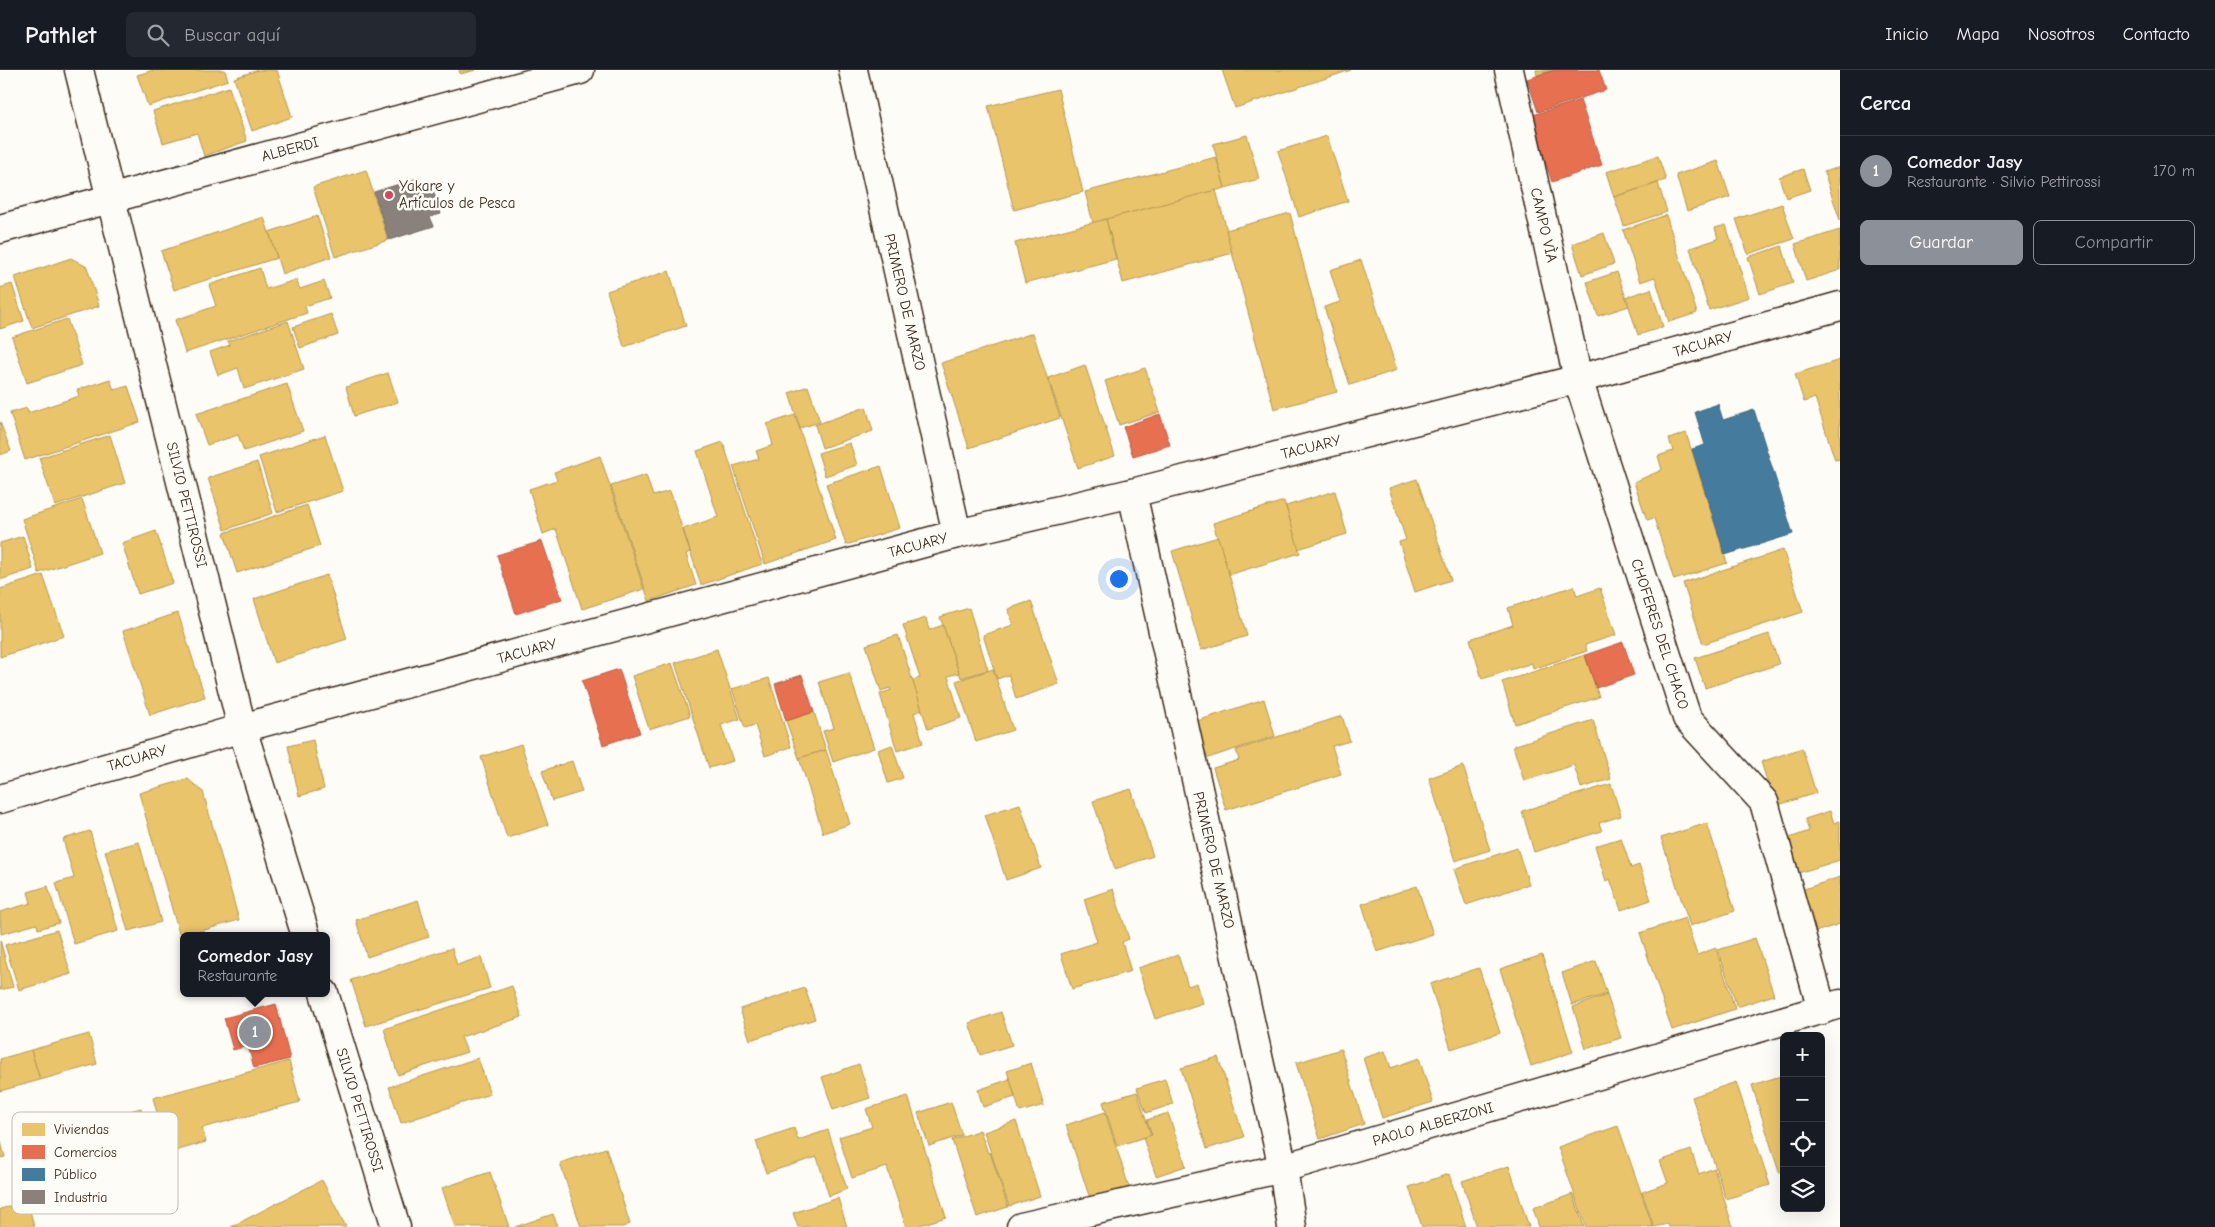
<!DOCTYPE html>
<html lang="es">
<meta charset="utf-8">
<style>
body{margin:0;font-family:"Comic Neue",sans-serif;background:#242831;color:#f1f3f6}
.controls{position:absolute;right:15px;bottom:15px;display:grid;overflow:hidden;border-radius:8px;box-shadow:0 5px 20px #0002}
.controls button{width:45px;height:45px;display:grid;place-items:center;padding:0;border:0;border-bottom:1px solid #363941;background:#171b24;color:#f1f3f6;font:25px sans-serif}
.you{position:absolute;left:1118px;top:508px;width:18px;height:18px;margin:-12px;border:4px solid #fff;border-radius:50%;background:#1a73e8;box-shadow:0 0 0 8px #1a73e833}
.badge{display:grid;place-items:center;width:32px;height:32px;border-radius:50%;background:#8c9099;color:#fff;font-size:16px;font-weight:700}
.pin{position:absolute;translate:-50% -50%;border:2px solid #fff;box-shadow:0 1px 5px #0006}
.popup{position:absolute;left:180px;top:862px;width:150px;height:65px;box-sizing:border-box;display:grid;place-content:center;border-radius:8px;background:#171b24;filter:drop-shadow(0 1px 4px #0005);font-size:16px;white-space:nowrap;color:#9ea1a6}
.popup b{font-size:19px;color:#f1f3f6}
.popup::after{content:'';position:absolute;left:50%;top:100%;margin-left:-10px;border:10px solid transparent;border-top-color:#171b24}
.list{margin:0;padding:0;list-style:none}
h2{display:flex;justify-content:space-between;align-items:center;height:65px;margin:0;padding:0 20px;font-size:21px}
h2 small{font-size:16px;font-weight:400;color:#9ea1a6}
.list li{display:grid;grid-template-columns:32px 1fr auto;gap:15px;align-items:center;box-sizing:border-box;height:70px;padding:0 20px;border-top:1px solid #363941}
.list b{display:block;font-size:19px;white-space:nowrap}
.list p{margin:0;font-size:16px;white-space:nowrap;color:#9ea1a6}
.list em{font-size:16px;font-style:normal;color:#9ea1a6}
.actions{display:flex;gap:10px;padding:15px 20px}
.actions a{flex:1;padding:11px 0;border:1px solid #8c9099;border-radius:8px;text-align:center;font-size:18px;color:#8c9099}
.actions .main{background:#8c9099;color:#fff}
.icon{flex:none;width:28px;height:28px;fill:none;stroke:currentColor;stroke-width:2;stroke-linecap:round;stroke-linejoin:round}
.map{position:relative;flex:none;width:1840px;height:1157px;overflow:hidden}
header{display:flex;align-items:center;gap:30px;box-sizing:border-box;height:70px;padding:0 25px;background:#171b24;border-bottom:1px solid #363941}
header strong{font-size:24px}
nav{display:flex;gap:28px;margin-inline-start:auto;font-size:18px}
.search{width:350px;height:45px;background:#242831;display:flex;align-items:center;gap:12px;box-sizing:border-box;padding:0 18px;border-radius:8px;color:#9ea1a6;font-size:19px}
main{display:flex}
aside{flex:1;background:#171b24}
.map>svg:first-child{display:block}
</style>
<header>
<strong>Pathlet</strong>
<div class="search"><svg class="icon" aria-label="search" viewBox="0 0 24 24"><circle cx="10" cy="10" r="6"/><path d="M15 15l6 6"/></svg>Buscar aquí</div>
<nav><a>Inicio</a><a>Mapa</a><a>Nosotros</a><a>Contacto</a></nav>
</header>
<main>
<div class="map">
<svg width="1840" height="1157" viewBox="0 0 1840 1157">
<rect width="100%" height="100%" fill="#fdfcf7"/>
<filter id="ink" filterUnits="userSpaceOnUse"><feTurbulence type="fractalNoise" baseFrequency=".02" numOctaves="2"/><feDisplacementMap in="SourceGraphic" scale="10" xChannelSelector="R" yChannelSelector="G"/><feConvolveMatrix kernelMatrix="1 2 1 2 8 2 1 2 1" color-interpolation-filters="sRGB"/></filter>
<g filter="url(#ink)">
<g fill="#e9c46a" stroke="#b59653">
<path d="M 154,0 L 225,0 L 228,10 L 148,36 L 137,5 Z"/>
<path d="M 258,0 L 277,0 L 292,47 L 252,61 L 234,8 Z"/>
<path d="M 459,0 L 476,0 L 460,4 Z"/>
<path d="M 1222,0 L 1351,0 L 1235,38 Z"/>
<path d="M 1536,0 L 1553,0 L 1537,5 Z"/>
<path d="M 229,17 L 247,71 L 204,86 L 197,63 L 163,73 L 153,41 Z"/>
<path d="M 1058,19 L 1083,122 L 1014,140 L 988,36 Z"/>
<path d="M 1247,65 L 1259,109 L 1225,118 L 1213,74 Z"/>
<path d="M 1327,66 L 1348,131 L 1299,147 L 1278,81 Z"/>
<path d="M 1658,86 L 1666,110 L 1614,127 L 1606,102 Z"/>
<path d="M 1216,87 L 1225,118 L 1093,153 L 1085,122 Z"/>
<path d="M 1718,91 L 1730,127 L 1687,141 L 1676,105 Z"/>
<path d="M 1840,97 L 1840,150 L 1824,102 Z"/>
<path d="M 1803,99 L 1810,120 L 1786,128 L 1779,107 Z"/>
<path d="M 366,100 L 388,170 L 335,187 L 313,117 Z"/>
<path d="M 1658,113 L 1667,142 L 1624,156 L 1614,127 Z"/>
<path d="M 1216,120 L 1233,183 L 1123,213 L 1106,149 Z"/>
<path d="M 1782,134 L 1794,169 L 1748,184 L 1736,149 Z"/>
<path d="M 1290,143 L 1337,322 L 1274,339 L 1226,160 Z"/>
<path d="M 1666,145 L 1697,243 L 1669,252 L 1655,207 L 1640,212 L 1623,160 Z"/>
<path d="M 317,146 L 331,187 L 282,204 L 269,162 Z"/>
<path d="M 264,147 L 277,188 L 174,220 L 161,181 Z"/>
<path d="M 1106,149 L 1116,189 L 1025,213 L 1015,173 Z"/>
<path d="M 1726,155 L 1749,227 L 1709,240 L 1690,178 L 1718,169 L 1715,158 Z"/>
<path d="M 1840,160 L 1840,200 L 1806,211 L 1795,174 Z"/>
<path d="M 1604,163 L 1614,194 L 1582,205 L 1572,174 Z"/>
<path d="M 1782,176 L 1793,213 L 1760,224 L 1748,187 Z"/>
<path d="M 71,188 L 87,197 L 99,236 L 32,258 L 15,207 Z"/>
<path d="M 1361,190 L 1397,300 L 1350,315 L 1324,237 L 1340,232 L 1330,200 Z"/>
<path d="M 260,198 L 266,219 L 296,210 L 300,219 L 324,211 L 330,228 L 305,236 L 307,243 L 185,283 L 175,250 L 216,236 L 209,215 Z"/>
<path d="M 669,201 L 686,256 L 624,277 L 607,221 Z"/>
<path d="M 1617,202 L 1629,236 L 1598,246 L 1587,212 Z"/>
<path d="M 12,214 L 24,251 L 0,259 L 0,218 Z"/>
<path d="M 1651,219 L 1663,257 L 1638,265 L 1626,227 Z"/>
<path d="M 331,244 L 338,265 L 300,278 L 293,257 Z"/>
<path d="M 67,249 L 82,295 L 27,313 L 12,267 Z"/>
<path d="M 288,251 L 304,299 L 244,319 L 238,298 L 218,305 L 210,282 L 230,275 L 228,271 Z"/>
<path d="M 1033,263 L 1060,348 L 969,378 L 941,293 Z"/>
<path d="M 1840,290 L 1840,389 L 1835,390 L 1815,328 L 1804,332 L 1795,304 Z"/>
<path d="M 1085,295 L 1115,386 L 1078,398 L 1048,308 Z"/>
<path d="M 1145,298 L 1160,342 L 1119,355 L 1105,311 Z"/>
<path d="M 388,303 L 398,332 L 354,346 L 346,317 Z"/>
<path d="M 110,309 L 114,320 L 128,316 L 140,352 L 25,390 L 10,343 L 27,338 L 28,343 L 79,326 L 77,320 Z"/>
<path d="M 287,314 L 303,361 L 244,381 L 238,365 L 207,375 L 196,344 Z"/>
<path d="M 808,316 L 820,352 L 800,358 L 789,323 Z"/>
<path d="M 866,337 L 873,361 L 822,378 L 815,355 Z"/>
<path d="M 795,345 L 836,470 L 765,494 L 733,396 L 759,389 L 756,381 L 773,375 L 767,354 Z"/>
<path d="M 0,352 L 11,381 L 0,385 Z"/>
<path d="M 1686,363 L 1727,493 L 1674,510 L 1654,448 L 1647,450 L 1634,412 L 1662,400 L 1658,386 L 1673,381 L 1669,369 Z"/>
<path d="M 110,365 L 125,413 L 55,436 L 39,388 Z"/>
<path d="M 325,365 L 343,421 L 277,442 L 259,387 Z"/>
<path d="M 723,372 L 762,494 L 701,515 L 683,459 L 718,447 L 697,381 Z"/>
<path d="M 850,373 L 857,395 L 825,406 L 818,383 Z"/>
<path d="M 600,386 L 644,519 L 582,539 L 556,459 L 543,464 L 529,419 L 557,410 L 554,402 Z"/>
<path d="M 257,392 L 273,443 L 225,460 L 208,408 Z"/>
<path d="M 881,396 L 900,458 L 846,475 L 826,414 Z"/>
<path d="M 646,405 L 653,426 L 670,421 L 690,482 L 686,484 L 696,515 L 649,531 L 611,416 Z"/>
<path d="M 1417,409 L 1451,510 L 1415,522 L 1399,472 L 1406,470 L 1389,418 Z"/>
<path d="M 1335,421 L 1347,464 L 1298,479 L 1286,436 Z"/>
<path d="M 82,429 L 100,483 L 39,503 L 22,449 Z"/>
<path d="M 1284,431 L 1300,483 L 1228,505 L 1213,453 Z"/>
<path d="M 307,435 L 320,476 L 237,503 L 224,463 Z"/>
<path d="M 156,461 L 173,513 L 138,524 L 122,473 Z"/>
<path d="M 23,466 L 33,499 L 0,510 L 0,473 Z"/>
<path d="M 1218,467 L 1247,566 L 1201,580 L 1172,481 Z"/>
<path d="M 1783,480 L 1803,542 L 1703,574 L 1683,513 Z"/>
<path d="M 43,505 L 64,566 L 0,587 L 0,519 Z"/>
<path d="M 327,505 L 347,569 L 274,593 L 254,529 Z"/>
<path d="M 1574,516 L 1577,526 L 1600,518 L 1616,565 L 1585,575 L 1587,581 L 1533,599 L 1532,593 L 1482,609 L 1470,569 L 1513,555 L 1508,538 Z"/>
<path d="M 1031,531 L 1059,614 L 1016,629 L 1009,605 L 997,609 L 983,565 L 1013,555 L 1008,539 Z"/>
<path d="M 969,538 L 988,600 L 961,608 L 940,547 Z"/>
<path d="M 178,543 L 205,627 L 150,645 L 123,561 Z"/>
<path d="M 926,548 L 929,560 L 943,555 L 959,603 L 948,606 L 961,648 L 928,659 L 912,610 L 920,608 L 903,555 Z"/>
<path d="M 1769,564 L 1779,594 L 1705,618 L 1695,588 Z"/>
<path d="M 898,565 L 922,640 L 914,643 L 923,673 L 897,681 L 880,624 L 891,620 L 890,618 L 881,621 L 866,575 Z"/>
<path d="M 717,579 L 740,649 L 721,655 L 733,691 L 709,698 L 675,593 Z"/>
<path d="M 1585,585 L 1599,627 L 1515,654 L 1502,612 Z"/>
<path d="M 672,593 L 690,646 L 649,659 L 632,606 Z"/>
<path d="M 993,599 L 1013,660 L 976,672 L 956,611 Z"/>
<path d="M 849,603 L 874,678 L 833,692 L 823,661 L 834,658 L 819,612 Z"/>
<path d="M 769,608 L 791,677 L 765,686 L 755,655 L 745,658 L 732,619 Z"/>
<path d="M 1264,629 L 1275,666 L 1205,689 L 1194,652 Z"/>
<path d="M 814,642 L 826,680 L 799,688 L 786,651 Z"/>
<path d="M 1342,646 L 1350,671 L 1332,676 L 1341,704 L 1226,740 L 1213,698 L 1239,690 L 1236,680 Z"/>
<path d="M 1593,650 L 1611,709 L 1581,718 L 1574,695 L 1524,711 L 1513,676 Z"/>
<path d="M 313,670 L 324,719 L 299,726 L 288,676 Z"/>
<path d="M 521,674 L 548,755 L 507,768 L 481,687 Z"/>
<path d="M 892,675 L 903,708 L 888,713 L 878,680 Z"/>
<path d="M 1802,678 L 1816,723 L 1775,736 L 1761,692 Z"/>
<path d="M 826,680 L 850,754 L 823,763 L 799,688 Z"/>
<path d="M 572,691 L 582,722 L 552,731 L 542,701 Z"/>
<path d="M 1463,696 L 1490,780 L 1455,791 L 1429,708 Z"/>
<path d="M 188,709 L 203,722 L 239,850 L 180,867 L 139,723 Z"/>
<path d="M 1611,714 L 1621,746 L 1599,753 L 1602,761 L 1534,782 L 1522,741 Z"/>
<path d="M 1131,719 L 1153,786 L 1115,799 L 1093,731 Z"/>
<path d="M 1020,734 L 1041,798 L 1006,810 L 985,745 Z"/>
<path d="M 1830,741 L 1834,753 L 1840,751 L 1840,790 L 1795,804 L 1784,770 L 1809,761 L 1805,749 Z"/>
<path d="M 1707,753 L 1735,841 L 1690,856 L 1661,768 Z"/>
<path d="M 90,761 L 118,861 L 74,874 L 56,813 L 74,808 L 63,769 Z"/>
<path d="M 1621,768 L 1631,798 L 1639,795 L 1651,830 L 1621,840 L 1610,809 L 1606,811 L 1595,776 Z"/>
<path d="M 139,772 L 161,852 L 128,861 L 105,781 Z"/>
<path d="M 1517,778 L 1529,814 L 1466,835 L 1454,799 Z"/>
<path d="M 1840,807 L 1840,854 L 1815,862 L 1801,820 Z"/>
<path d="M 48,816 L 59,853 L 38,859 L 37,854 L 1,864 L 0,842 L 31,833 L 28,822 Z"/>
<path d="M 1417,816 L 1433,864 L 1377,882 L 1362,834 Z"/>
<path d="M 1113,819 L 1129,869 L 1122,872 L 1131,901 L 1072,919 L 1061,884 L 1097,872 L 1084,829 Z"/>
<path d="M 418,830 L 429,867 L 367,887 L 356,850 Z"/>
<path d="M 1685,848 L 1697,885 L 1716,878 L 1735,939 L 1672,960 L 1640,863 Z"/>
<path d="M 57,860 L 71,904 L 19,920 L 5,875 Z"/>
<path d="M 1755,868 L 1774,925 L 1737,937 L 1718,880 Z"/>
<path d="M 0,870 L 13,917 L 0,920 Z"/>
<path d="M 452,878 L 457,895 L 481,887 L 490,918 L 366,956 L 351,910 Z"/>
<path d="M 1178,885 L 1188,916 L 1197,913 L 1203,933 L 1155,949 L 1138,898 Z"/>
<path d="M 1542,885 L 1573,982 L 1531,996 L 1500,899 Z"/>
<path d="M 1596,891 L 1607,924 L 1572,935 L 1562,903 Z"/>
<path d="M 1479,898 L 1500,963 L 1451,979 L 1430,914 Z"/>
<path d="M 512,916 L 522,947 L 461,967 L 467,982 L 398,1005 L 384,959 Z"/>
<path d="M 805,918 L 815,949 L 750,970 L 740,939 Z"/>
<path d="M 1607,925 L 1621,968 L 1586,979 L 1573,937 Z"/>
<path d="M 1001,942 L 1012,975 L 980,985 L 969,953 Z"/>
<path d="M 89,964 L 97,994 L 40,1010 L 31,980 Z"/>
<path d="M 1341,979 L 1364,1054 L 1320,1069 L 1296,993 Z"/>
<path d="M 31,980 L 40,1010 L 0,1021 L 0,989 Z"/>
<path d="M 1385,981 L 1391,998 L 1419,988 L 1433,1032 L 1382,1048 L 1363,988 Z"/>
<path d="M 1218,987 L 1244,1067 L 1207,1079 L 1181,998 Z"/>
<path d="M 478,988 L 490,1024 L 401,1053 L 389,1017 Z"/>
<path d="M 289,991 L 300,1032 L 202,1058 L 206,1072 L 168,1083 L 153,1028 Z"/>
<path d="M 1031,993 L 1044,1035 L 1020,1042 L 1007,1001 Z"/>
<path d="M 859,994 L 870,1028 L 833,1040 L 822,1007 Z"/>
<path d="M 1784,1005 L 1784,1101 L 1779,1102 L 1752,1015 Z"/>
<path d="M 1010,1009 L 1015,1027 L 983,1037 L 978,1020 Z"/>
<path d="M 1165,1009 L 1173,1034 L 1146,1043 L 1137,1018 Z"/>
<path d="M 1736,1012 L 1770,1115 L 1726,1129 L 1692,1027 Z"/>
<path d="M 1137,1022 L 1151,1065 L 1117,1076 L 1103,1032 Z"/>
<path d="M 908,1026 L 946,1147 L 914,1157 L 906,1157 L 887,1097 L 852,1108 L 839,1067 L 872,1057 L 866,1039 Z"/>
<path d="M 951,1032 L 962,1065 L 929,1076 L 918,1043 Z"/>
<path d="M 141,1038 L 157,1098 L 38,1132 L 21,1071 Z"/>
<path d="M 1105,1042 L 1129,1117 L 1090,1129 L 1066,1055 Z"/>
<path d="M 1168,1043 L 1186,1096 L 1156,1106 L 1143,1068 L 1152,1065 L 1147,1050 Z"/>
<path d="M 1016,1051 L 1040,1126 L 1009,1136 L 984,1062 Z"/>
<path d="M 1618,1056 L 1653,1157 L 1586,1157 L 1558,1077 Z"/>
<path d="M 794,1058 L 798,1070 L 828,1060 L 847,1119 L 829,1126 L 817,1087 L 766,1103 L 756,1071 Z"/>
<path d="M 980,1060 L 988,1083 L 990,1082 L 1008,1137 L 977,1147 L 952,1070 Z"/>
<path d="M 0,1068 L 5,1087 L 0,1088 Z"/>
<path d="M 606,1078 L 630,1154 L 623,1157 L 581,1157 L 560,1093 Z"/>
<path d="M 1691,1080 L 1699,1104 L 1714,1098 L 1733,1157 L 1669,1157 L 1668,1154 L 1654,1157 L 1642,1122 L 1668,1113 L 1660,1091 Z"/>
<path d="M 1509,1096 L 1529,1157 L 1477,1157 L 1462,1111 Z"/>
<path d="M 490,1102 L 509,1157 L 455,1157 L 442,1118 Z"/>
<path d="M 1449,1104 L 1466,1157 L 1422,1157 L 1409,1117 Z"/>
<path d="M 322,1110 L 346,1157 L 231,1157 Z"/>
<path d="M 1573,1124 L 1584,1157 L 1539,1157 L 1533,1138 Z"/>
<path d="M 838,1128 L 847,1157 L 798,1157 L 793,1143 Z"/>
<path d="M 28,1132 L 34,1157 L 0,1157 L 0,1139 Z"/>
<path d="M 553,1144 L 558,1157 L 515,1157 Z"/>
</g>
<g fill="#e76f51" stroke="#b35a42">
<path d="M 1555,0 L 1599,0 L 1606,20 L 1538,42 L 1527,9 Z"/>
<path d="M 1580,30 L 1602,95 L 1552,112 L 1530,46 Z"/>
<path d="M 1160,344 L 1170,375 L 1133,386 L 1123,357 Z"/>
<path d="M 542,471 L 562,529 L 516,544 L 497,485 Z"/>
<path d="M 1623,572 L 1634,605 L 1596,618 L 1585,585 Z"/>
<path d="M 619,599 L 640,663 L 603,675 L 582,611 Z"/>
<path d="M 802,605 L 814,642 L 786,651 L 775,614 Z"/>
<path d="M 276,934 L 290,989 L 254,998 L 248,976 L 233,980 L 224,948 Z"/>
</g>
<path fill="#457b9d" stroke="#426377" d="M 1718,334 L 1723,350 L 1754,340 L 1793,464 L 1725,485 L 1692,379 L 1705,375 L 1695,342 Z"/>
<path fill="#8a817c" stroke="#726760" d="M 418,108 L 422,120 L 432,117 L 441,144 L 430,147 L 434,156 L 389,170 L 374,122 Z"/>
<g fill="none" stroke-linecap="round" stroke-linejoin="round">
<g stroke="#3b2a1e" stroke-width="31">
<g id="street">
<path d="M 79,0 L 242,658 L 306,866"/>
<path d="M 853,0 L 957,464"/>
<path d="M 1509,0 L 1578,309 L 1687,648 L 1764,732 L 1822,940"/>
<path d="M 0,159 L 580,0"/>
<path d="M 1132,423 L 1283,1098 L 1292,1157"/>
<path d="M 0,729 L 242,658 L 957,464 L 1132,423 L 1578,309 L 1840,236"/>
<path d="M 324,923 L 396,1157"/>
<path d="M 1021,1157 L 1283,1098 L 1840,934"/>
</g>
</g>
<use href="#street" stroke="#fdfcf7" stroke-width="28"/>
</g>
</g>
<circle fill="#d1495b" stroke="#fdfcf7" stroke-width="2" cx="389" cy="125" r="5"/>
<g text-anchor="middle" stroke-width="5" stroke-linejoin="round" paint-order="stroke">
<g font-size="15" fill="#3b2a1e" stroke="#fdfcf7">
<text transform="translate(290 79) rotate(-15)" y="5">ALBERDI</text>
<text transform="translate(1544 155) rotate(77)" y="5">CAMPO VÌA</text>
<text transform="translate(905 232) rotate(77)" y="5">PRIMERO DE MARZO</text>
<text transform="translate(1703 274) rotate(-16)" y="5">TACUARY</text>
<text transform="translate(1311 377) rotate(-14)" y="5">TACUARY</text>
<text transform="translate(187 435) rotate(76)" y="5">SILVIO PETTIROSSI</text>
<text transform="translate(918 475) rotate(-15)" y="5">TACUARY</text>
<text transform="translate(1660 564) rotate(72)" y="5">CHOFERES DEL CHACO</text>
<text transform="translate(527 581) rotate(-15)" y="5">TACUARY</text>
<text transform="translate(137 688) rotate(-16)" y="5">TACUARY</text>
<text transform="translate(1214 790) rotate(77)" y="5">PRIMERO DE MARZO</text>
<text transform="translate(360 1040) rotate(73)" y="5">SILVIO PETTIROSSI</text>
<text transform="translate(1433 1054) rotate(-16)" y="5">PAOLO ALBERZONI</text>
</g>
<g font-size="15" fill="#3b2a1e" stroke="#fdfcf7" text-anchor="start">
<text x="399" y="121">Yakare y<tspan x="399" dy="17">Artículos de Pesca</tspan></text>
</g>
</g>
<rect x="12" y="1042" width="166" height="102" rx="8" fill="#fdfcf7" stroke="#c3bdb6" stroke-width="1"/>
<rect x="22" y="1053" width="23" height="13" fill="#e9c46a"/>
<rect x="22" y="1075" width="23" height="14" fill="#e76f51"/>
<rect x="22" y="1098" width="23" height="13" fill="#457b9d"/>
<rect x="22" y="1120" width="23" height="14" fill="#8a817c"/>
<g font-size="14" fill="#3b2a1e">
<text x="54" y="1064">Viviendas</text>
<text x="54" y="1087">Comercios</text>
<text x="54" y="1109">Público</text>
<text x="54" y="1132">Industria</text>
</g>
</svg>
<div class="controls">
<button>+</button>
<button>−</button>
<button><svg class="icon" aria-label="locate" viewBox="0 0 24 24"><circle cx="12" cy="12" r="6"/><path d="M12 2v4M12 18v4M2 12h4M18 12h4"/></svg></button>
<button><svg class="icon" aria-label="layers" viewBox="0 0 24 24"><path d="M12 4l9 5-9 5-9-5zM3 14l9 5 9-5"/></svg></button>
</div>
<div class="you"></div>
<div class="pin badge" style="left:255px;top:962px">1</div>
<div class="popup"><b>Comedor Jasy</b>Restaurante</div>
</div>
<aside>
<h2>Cerca<small></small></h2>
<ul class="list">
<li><span class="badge">1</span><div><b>Comedor Jasy</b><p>Restaurante · Silvio Pettirossi</p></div><em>170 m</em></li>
</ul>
<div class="actions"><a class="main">Guardar</a><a>Compartir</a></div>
</aside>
</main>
